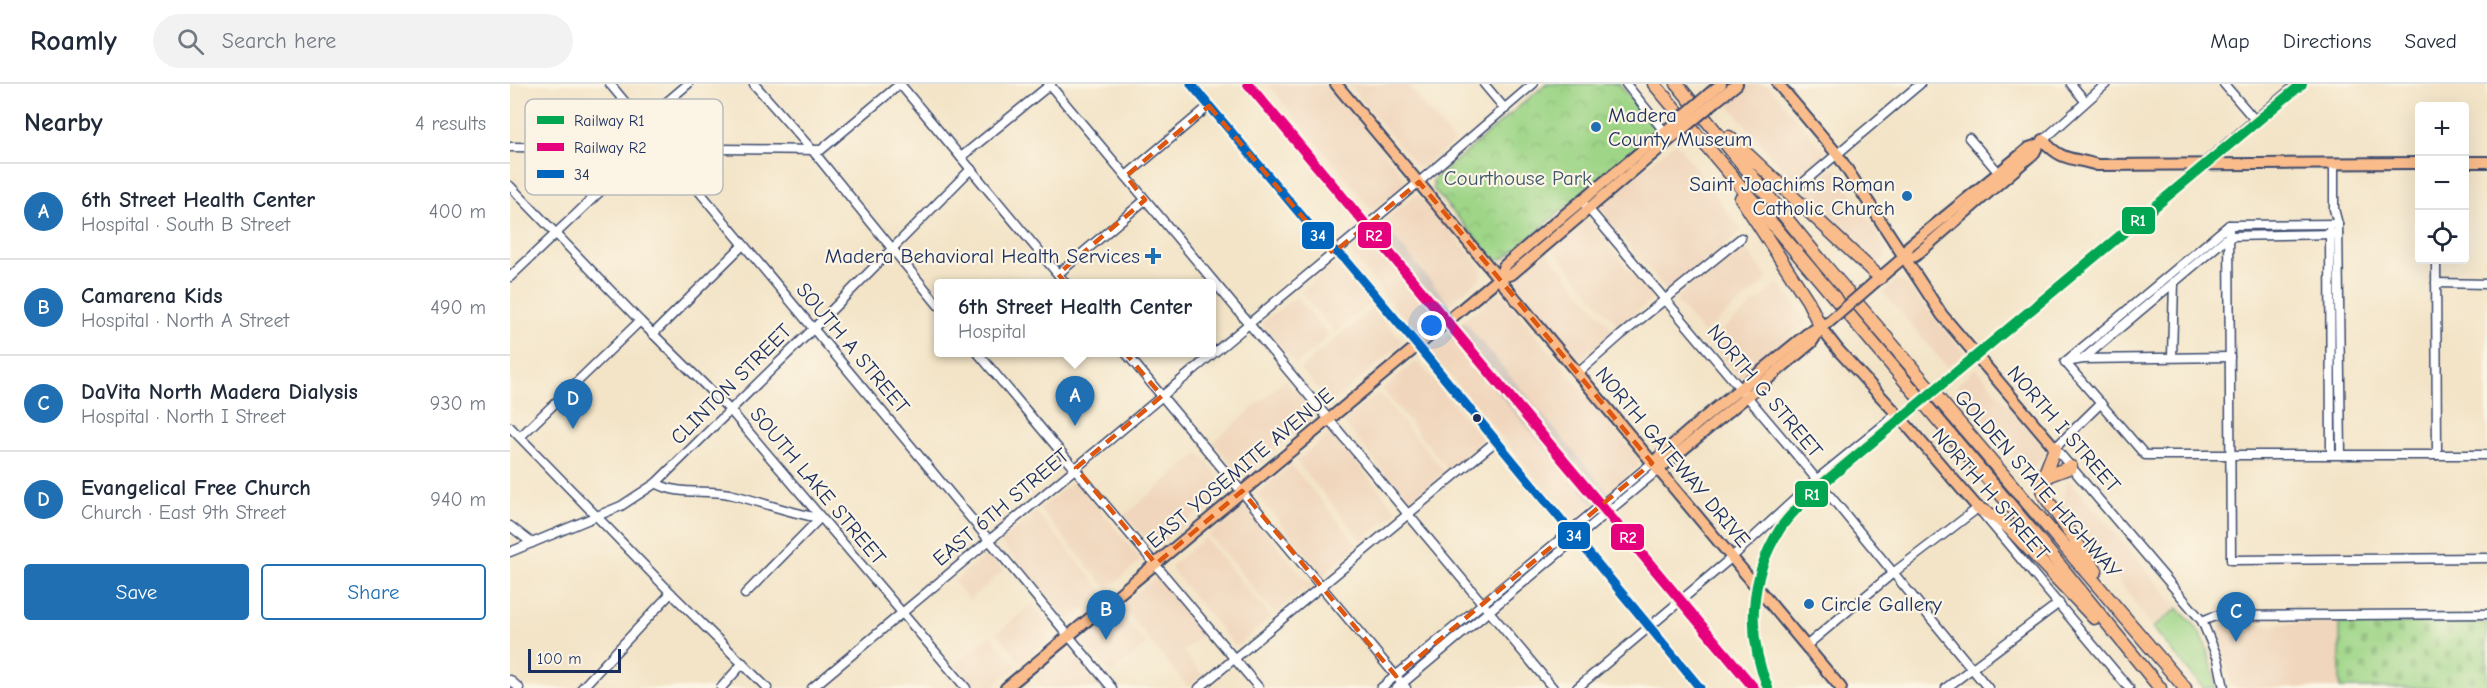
<!DOCTYPE html>
<meta charset="utf-8">
<style>
body{margin:0;font-family:"Comic Neue",sans-serif;background:#f2f2f3;color:#1f2937}
.controls{position:absolute;right:18px;top:18px;display:grid;overflow:hidden;border-radius:6px;box-shadow:0 6px 24px #0002}
.controls button{width:54px;height:54px;display:grid;place-items:center;padding:0;border:0;border-bottom:2px solid #e0e1e3;background:#fff;color:#1f2937;font:30px sans-serif}
.scale{position:absolute;left:18px;bottom:15px;width:93px;box-sizing:border-box;padding-left:6px;border:3px solid #1b2f5e;border-top:0;font-size:16px;line-height:21px;white-space:nowrap;color:#1b2f5e;-webkit-text-stroke:4px #fcf5e5;paint-order:stroke}
.you{position:absolute;left:922px;top:242px;width:21px;height:21px;margin:-15px;border:4px solid #fff;border-radius:50%;background:#1a73e8;box-shadow:0 0 0 9px #1a73e833}
.badge{display:grid;place-items:center;width:39px;height:39px;border-radius:50%;background:#1f6fb2;color:#fff;font-size:20px;font-weight:700}
.pin{position:absolute;translate:-50% -50px;filter:drop-shadow(0 2px 3px #0008)}
.pin::after{content:'';position:absolute;top:32px;width:21px;height:18px;background:inherit;clip-path:polygon(0 0,100% 0,50% 100%)}
.popup{position:absolute;left:424px;top:195px;width:282px;height:78px;box-sizing:border-box;display:grid;place-content:center;border-radius:6px;background:#fff;filter:drop-shadow(0 2px 4px #0005);font-size:20px;white-space:nowrap;color:#747a83}
.popup b{font-size:22px;color:#1f2937}
.popup::after{content:'';position:absolute;left:50%;top:100%;margin-left:-12px;border:12px solid transparent;border-top-color:#fff}
.list{margin:0;padding:0;list-style:none}
h2{display:flex;justify-content:space-between;align-items:center;height:78px;margin:0;padding:0 24px;font-size:26px}
h2 small{font-size:20px;font-weight:400;color:#747a83}
.list li{display:grid;grid-template-columns:39px 1fr auto;gap:18px;align-items:center;box-sizing:border-box;height:96px;padding:0 24px;border-top:2px solid #e0e1e3}
.list b{display:block;font-size:22px;white-space:nowrap}
.list p{margin:0;font-size:20px;white-space:nowrap;color:#747a83}
.list em{font-size:20px;font-style:normal;color:#747a83}
.actions{display:flex;gap:12px;padding:18px 24px}
.actions a{flex:1;padding:14px 0;border:2px solid #1f6fb2;border-radius:6px;text-align:center;font-size:21px;color:#1f6fb2}
.actions .main{background:#1f6fb2;color:#fff}
.icon{flex:none;width:33px;height:33px;fill:none;stroke:currentColor;stroke-width:2;stroke-linecap:round;stroke-linejoin:round}
.map{position:relative;flex:none;width:1977px;height:604px;overflow:hidden}
header{display:flex;align-items:center;gap:36px;box-sizing:border-box;height:84px;padding:0 30px;background:#fff;border-bottom:2px solid #e0e1e3}
header strong{font-size:28px}
nav{display:flex;gap:33px;margin-inline-start:auto;font-size:21px}
.search{width:420px;height:54px;background:#f2f2f3;display:flex;align-items:center;gap:15px;box-sizing:border-box;padding:0 21px;border-radius:33px;color:#747a83;font-size:22px}
main{display:flex}
aside{flex:1;background:#fff}
.map>svg:first-child{display:block}
</style>
<header>
<strong>Roamly</strong>
<div class="search"><svg class="icon" aria-label="search" viewBox="0 0 24 24"><circle cx="10" cy="10" r="6"/><path d="M15 15l6 6"/></svg>Search here</div>
<nav><a>Map</a><a>Directions</a><a>Saved</a></nav>
</header>
<main>
<aside>
<h2>Nearby<small>4 results</small></h2>
<ul class="list">
<li><span class="badge">A</span><div><b>6th Street Health Center</b><p>Hospital · South B Street</p></div><em>400 m</em></li>
<li><span class="badge">B</span><div><b>Camarena Kids</b><p>Hospital · North A Street</p></div><em>490 m</em></li>
<li><span class="badge">C</span><div><b>DaVita North Madera Dialysis</b><p>Hospital · North I Street</p></div><em>930 m</em></li>
<li><span class="badge">D</span><div><b>Evangelical Free Church</b><p>Church · East 9th Street</p></div><em>940 m</em></li>
</ul>
<div class="actions"><a class="main">Save</a><a>Share</a></div>
</aside>
<div class="map">
<svg width="1977" height="604" viewBox="0 0 1977 604">
<defs>
<pattern id="cemetery-stones" width="16" height="16" patternUnits="userSpaceOnUse" patternTransform="scale(1.5)"><rect width="16" height="16" fill="#9ed587"/><path d="M2 7V4a2 2 0 0 1 4 0v3zM10 15v-3a2 2 0 0 1 4 0v3z" fill="#88b777"/></pattern>
<pattern id="park-crowns" width="20" height="18" patternUnits="userSpaceOnUse" patternTransform="scale(1.5)"><rect width="20" height="18" fill="#9ed587"/><path d="M2 6a3 3 0 1 1 6 0M12 15a3 3 0 1 1 6 0" fill="none" stroke="#88b777"/></pattern>
</defs>
<rect width="100%" height="100%" fill="#fcf5e5"/>
<filter id="ink" filterUnits="userSpaceOnUse"><feTurbulence type="fractalNoise" baseFrequency=".0167" numOctaves="2"/><feDisplacementMap in="SourceGraphic" scale="12" xChannelSelector="R" yChannelSelector="G"/><feConvolveMatrix kernelMatrix="1 2 1 2 8 2 1 2 1" color-interpolation-filters="sRGB"/></filter>
<filter id="wash" filterUnits="userSpaceOnUse"><feTurbulence type="fractalNoise" baseFrequency=".008" numOctaves="4" result="noise"/><feDisplacementMap in="SourceGraphic" scale="24" xChannelSelector="R" yChannelSelector="G"/><feGaussianBlur stdDeviation="1.35" result="paint"/><feColorMatrix in="noise" values="0 0 0 0 0 0 0 0 0 0 0 0 0 0 0 0 0 1.4 0 .05"/><feComposite in="paint" operator="in"/></filter>
<g filter="url(#wash)">
<rect width="100%" height="100%" fill="#f3e4c7"/>
<g fill="#f0d6bc">
<path d="M 758,0 L 817,0 L 895,94 L 896,99 L 863,127 Z"/>
<path d="M 838,0 L 896,0 L 944,58 L 914,83 L 907,83 Z"/>
<path d="M 1236,0 L 1257,0 L 1314,67 L 1315,72 L 1285,99 L 1216,18 Z"/>
<path d="M 1166,58 L 1231,146 L 1225,153 L 1160,206 L 1156,206 L 1090,126 L 1090,121 Z"/>
<path d="M 1322,85 L 1327,85 L 1377,166 L 1376,173 L 1368,180 L 1348,166 L 1295,108 Z"/>
<path d="M 905,111 L 910,112 L 971,183 L 972,190 L 969,195 L 940,220 L 872,139 Z"/>
<path d="M 1073,136 L 1078,136 L 1141,213 L 1140,217 L 1109,243 L 1041,163 Z"/>
<path d="M 857,151 L 925,232 L 908,245 L 903,245 L 841,170 L 841,165 Z"/>
<path d="M 1231,162 L 1235,164 L 1257,193 L 1257,196 L 1193,249 L 1168,219 L 1167,214 L 1227,163 Z"/>
<path d="M 1036,167 L 1104,247 L 1072,275 L 1068,274 L 1005,199 L 1007,192 Z"/>
<path d="M 823,181 L 827,182 L 859,219 L 825,248 L 791,208 Z"/>
<path d="M 1386,197 L 1394,198 L 1455,270 L 1437,283 L 1373,208 Z"/>
<path d="M 1269,199 L 1296,238 L 1237,293 L 1229,292 L 1199,257 Z"/>
<path d="M 988,210 L 994,212 L 1129,375 L 1128,383 L 1099,409 L 954,237 L 984,211 Z"/>
<path d="M 786,213 L 819,252 L 786,280 L 754,243 L 753,238 Z"/>
<path d="M 863,224 L 891,256 L 891,260 L 821,319 L 790,285 Z"/>
<path d="M 938,250 L 1083,421 L 1066,436 L 1062,436 L 921,269 L 920,265 Z"/>
<path d="M 904,279 L 909,279 L 971,353 L 971,357 L 938,385 L 872,305 Z"/>
<path d="M 1466,284 L 1538,369 L 1517,388 L 1446,302 Z"/>
<path d="M 776,296 L 804,329 L 804,332 L 734,391 L 731,391 L 703,358 Z"/>
<path d="M 868,309 L 935,388 L 902,415 L 897,415 L 835,340 L 835,336 Z"/>
<path d="M 821,349 L 886,426 L 885,429 L 853,457 L 786,377 Z"/>
<path d="M 689,369 L 716,402 L 716,405 L 647,463 L 642,462 L 615,431 Z"/>
<path d="M 781,381 L 848,461 L 819,485 L 815,492 L 811,492 L 808,484 L 748,412 L 748,409 Z"/>
<path d="M 1558,394 L 1668,524 L 1643,544 L 1552,418 Z"/>
<path d="M 563,398 L 566,398 L 629,473 L 629,478 L 597,505 L 530,425 Z"/>
<path d="M 731,423 L 735,423 L 794,494 L 802,499 L 802,503 L 798,507 L 793,506 L 765,530 L 699,451 Z"/>
<path d="M 526,428 L 594,509 L 560,536 L 556,535 L 492,460 L 493,456 Z"/>
<path d="M 695,454 L 761,533 L 728,561 L 724,561 L 662,486 L 662,481 Z"/>
<path d="M 476,470 L 480,470 L 494,486 L 459,516 L 444,497 Z"/>
<path d="M 644,494 L 648,494 L 694,549 L 673,567 L 692,591 L 678,603 L 611,522 Z"/>
<path d="M 522,520 L 545,546 L 544,550 L 511,578 L 487,549 Z"/>
<path d="M 606,525 L 637,560 L 601,589 L 574,557 L 574,552 Z"/>
<path d="M 1830,539 L 1831,604 L 1722,604 L 1708,548 L 1713,540 L 1754,540 L 1765,542 L 1768,540 Z"/>
<path d="M 481,551 L 506,582 L 480,604 L 466,604 L 446,580 Z"/>
<path d="M 557,566 L 561,566 L 592,604 L 533,604 L 525,594 Z"/>
</g>
<g fill="#cec2b9">
<path d="M 872,139 L 940,220 L 925,232 L 857,151 Z"/>
<path d="M 954,237 L 1099,409 L 1083,421 L 938,250 Z"/>
</g>
<path fill="#9ed587" stroke="#5c8272" stroke-width="1.5" d="M 1668,524 C 1673,531 1679,535 1684,541 C 1697,557 1703,584 1706,604 L 1693,604 L 1643,544 Z"/>
<rect fill="url(#cemetery-stones)" stroke="#5c8272" stroke-width="1.5" x="1830" y="539" width="147" height="65"/>
<path fill="url(#park-crowns)" stroke="#5c8272" stroke-width="1.5" d="M 1036,0 L 1109,0 L 1146,45 L 1146,48 L 995,174 L 985,176 L 923,105 L 923,96 Z"/>
</g>
<g filter="url(#ink)">
<g fill="none" stroke-linecap="round" stroke-linejoin="round">
<g stroke="#3b4a6e" stroke-width="11">
<g id="minor">
<path d="M 100,0 L 602,604"/>
<path d="M 244,0 L 303,67 L 428,221"/>
<path d="M 390,0 L 556,200"/>
<path d="M 539,0 L 1043,604"/>
<path d="M 681,0 L 817,162 L 834,174 L 907,261 L 1190,604"/>
<path d="M 974,0 L 995,25"/>
<path d="M 1116,0 L 1154,47"/>
<path d="M 1561,0 L 1575,17"/>
<path d="M 1714,0 L 1745,36"/>
<path d="M 132,39 L 178,0"/>
<path d="M 1459,54 L 1489,89"/>
<path d="M 1529,60 L 1596,0"/>
<path d="M 0,63 L 311,66 L 390,0"/>
<path d="M 451,73 L 541,0"/>
<path d="M 1694,79 L 1787,0"/>
<path d="M 1824,79 L 1824,125 L 1828,140 L 1831,371"/>
<path d="M 616,92 L 699,22"/>
<path d="M 1294,98 L 1410,0"/>
<path d="M 0,102 L 130,237 L 220,326 L 456,604"/>
<path d="M 1076,122 L 1284,368 L 1478,604"/>
<path d="M 1719,141 L 1721,476 L 1977,474"/>
<path d="M 1820,146 L 1821,371"/>
<path d="M 1926,176 L 1927,371"/>
<path d="M 548,190 L 635,116"/>
<path d="M 0,193 L 118,81 L 118,65"/>
<path d="M 1926,199 L 1977,200"/>
<path d="M 143,250 L 233,161"/>
<path d="M 467,268 L 749,604"/>
<path d="M 615,268 L 896,604"/>
<path d="M 1662,273 L 1664,198"/>
<path d="M 1573,275 L 1719,152 L 1828,150"/>
<path d="M 1555,278 L 1635,371 L 1977,371"/>
<path d="M 1555,278 L 1719,141 L 1828,140"/>
<path d="M 1556,278 L 1573,275 L 1720,273"/>
<path d="M 1068,289 L 1111,251 L 1231,154"/>
<path d="M 1591,319 L 1545,364 L 1692,537 L 1708,575 L 1714,604"/>
<path d="M 0,343 L 161,509 L 257,604"/>
<path d="M 10,353 L 130,237"/>
<path d="M 146,399 C 168,412 194,405 219,410 C 250,417 278,429 310,434"/>
<path d="M 0,442 L 22,459"/>
<path d="M 0,468 L 111,422 L 146,399 L 303,245 L 461,85"/>
<path d="M 235,510 L 310,434"/>
<path d="M 1692,537 L 1705,532 L 1977,530"/>
<path d="M 1296,562 L 1383,489 L 1468,424 L 1619,604"/>
<path d="M 0,596 L 9,604"/>
<path d="M 72,604 L 161,509"/>
<path d="M 211,604 L 233,579"/>
<path d="M 302,604 L 909,98 L 1023,0"/>
<path d="M 689,604 L 986,357"/>
<path d="M 871,604 L 1142,379"/>
<path d="M 887,604 L 1148,386"/>
<path d="M 1067,604 L 1221,474 L 1306,396 L 1387,330"/>
<path d="M 1436,604 L 1549,519"/>
</g>
</g>
<g stroke="#3b4a6e" stroke-width="14">
<g id="major">
<path d="M 826,0 L 1331,604"/>
<path d="M 1268,0 L 1327,70 L 1432,231 L 1545,364"/>
<path d="M 1199,10 L 1211,0"/>
<path d="M 1206,17 L 1227,0"/>
<path d="M 1533,56 C 1552,78 1562,73 1587,81 L 1910,79"/>
<path d="M 1954,78 L 1977,78"/>
<path d="M 1393,174 L 1405,172 L 1524,69 L 1528,61"/>
<path d="M 989,194 L 994,182 L 1023,157 L 1164,40"/>
<path d="M 1365,198 L 1393,174 L 1399,162 L 1519,64 L 1528,61"/>
<path d="M 1311,244 L 1329,267 L 1387,330 L 1468,424"/>
<path d="M 1142,379 L 1189,338 L 1297,250 L 1317,239"/>
<path d="M 1148,386 L 1301,259 L 1311,244"/>
<path d="M 496,604 L 989,194 L 1002,190 L 1170,47"/>
</g>
</g>
<g stroke="#3b4a6e" stroke-width="15">
<g id="highway">
<path d="M 1144,0 L 1521,446 L 1650,604"/>
<path d="M 1167,0 L 1312,178 L 1675,604"/>
<path d="M 1219,53 L 1370,194"/>
<path d="M 1231,114 L 1298,217 L 1311,244"/>
<path d="M 1545,364 L 1532,397 L 1534,411 L 1586,487"/>
<path d="M 1532,397 L 1542,390 L 1561,383"/>
<path d="M 1468,424 L 1487,434 L 1500,445 L 1584,534"/>
</g>
</g>
<use href="#minor" stroke="#fff" stroke-width="8"/>
<use href="#major" stroke="#fabc8b" stroke-width="10"/>
<use href="#highway" stroke="#fabc8b" stroke-width="12"/>
<g stroke="#3b4a6e" stroke-width="14" stroke-linecap="butt">
<g id="major-bridge">
<path d="M 1164,40 L 1199,10"/>
<path d="M 1170,47 L 1206,17"/>
<path d="M 1319,238 L 1365,198"/>
</g>
</g>
<use href="#major-bridge" stroke="#fabc8b" stroke-width="10"/>
<g stroke="#fcf5e5" stroke-width="14">
<path id="bus-1" d="M 681,0 L 817,162 L 834,174 L 907,261 L 1190,604"/>
</g>
<use href="#bus-1" stroke="#0065bd" stroke-width="9"/>
<g stroke="#fcf5e5" stroke-width="15">
<path id="rail-1" d="M 1258,604 C 1236,552 1239,493 1270,445 C 1281,428 1297,415 1311,401 L 1792,0"/>
</g>
<g stroke="#fcf5e5" stroke-width="15">
<path id="rail-2" d="M 738,0 L 1244,604"/>
</g>
<use href="#rail-1" stroke="#00a651" stroke-width="10"/>
<use href="#rail-2" stroke="#e5007d" stroke-width="10"/>
</g>
</g>
<path fill="none" stroke="#de5710" stroke-width="4.5" stroke-dasharray="12 8" stroke-linejoin="round" d="M 699,22 L 823,169 L 909,98 L 1142,379 L 886,592 L 732,407 L 646,480 L 566,384 L 652,312 L 548,190 L 635,116 L 616,92 Z"/>
<g fill="#1f6fb2" stroke="#fcf5e5" stroke-width="2">
<circle cx="1086" cy="43" r="6"/>
<circle cx="1397" cy="112" r="6"/>
<path d="M640 163h6v6h6v6h-6v6h-6v-6h-6v-6h6z"/>
<circle cx="1299" cy="520" r="6"/>
</g>
<circle fill="#1b2f5e" stroke="#fcf5e5" stroke-width="2" cx="967" cy="334" r="5"/>
<g text-anchor="middle" stroke-width="4.5" stroke-linejoin="round" paint-order="stroke">
<g font-size="21" fill="#1b2f5e" stroke="#fcf5e5" text-anchor="start">
<text x="1098" y="38">Madera<tspan x="1098" dy="24">County Museum</tspan></text>
<text x="1385" y="107" text-anchor="end">Saint Joachims Roman<tspan x="1385" dy="24">Catholic Church</tspan></text>
<text x="630" y="179" text-anchor="end">Madera Behavioral Health Services</text>
<text x="1311" y="527">Circle Gallery</text>
</g>
<g font-size="21" fill="#3c5868" stroke="#fcf5e5">
<text x="1008" y="101">Courthouse Park</text>
</g>
<g font-size="21" fill="#1b2f5e" stroke="#fcf5e5">
<text transform="translate(343 264) rotate(50)" y="7">SOUTH A STREET</text>
<text transform="translate(221 300) rotate(-45)" y="7">CLINTON STREET</text>
<text transform="translate(1255 307) rotate(50)" y="7">NORTH G STREET</text>
<text transform="translate(1554 345) rotate(49)" y="7">NORTH I STREET</text>
<text transform="translate(1163 373) rotate(50)" y="7">NORTH GATEWAY DRIVE</text>
<text transform="translate(730 384) rotate(-40)" y="7">EAST YOSEMITE AVENUE</text>
<text transform="translate(1528 400) rotate(49)" y="7">GOLDEN STATE HIGHWAY</text>
<text transform="translate(308 402) rotate(50)" y="7">SOUTH LAKE STREET</text>
<text transform="translate(1481 410) rotate(49)" y="7">NORTH H STREET</text>
<text transform="translate(491 423) rotate(-40)" y="7">EAST 6TH STREET</text>
</g>
</g>
<rect x="15" y="15" width="198" height="96" rx="9" fill="#fcf5e5" stroke="#b8babc" stroke-width="1.5"/>
<rect x="27" y="32" width="27" height="8" fill="#00a651"/>
<rect x="27" y="59" width="27" height="8" fill="#e5007d"/>
<rect x="27" y="86" width="27" height="8" fill="#0065bd"/>
<g font-size="16" fill="#1b2f5e">
<text x="64" y="42">Railway R1</text>
<text x="64" y="69">Railway R2</text>
<text x="64" y="96">34</text>
</g>
<g stroke="#fcf5e5" stroke-width="2">
<rect x="1611" y="122" width="35" height="29" rx="6" fill="#00a651"/>
<rect x="847" y="137" width="35" height="28" rx="6" fill="#e5007d"/>
<rect x="791" y="137" width="34" height="29" rx="6" fill="#0065bd"/>
<rect x="1284" y="396" width="35" height="28" rx="6" fill="#00a651"/>
<rect x="1047" y="437" width="34" height="29" rx="6" fill="#0065bd"/>
<rect x="1100" y="439" width="35" height="28" rx="6" fill="#e5007d"/>
</g>
<g font-size="16" text-anchor="middle" font-weight="bold" fill="#fff">
<text x="1628" y="142">R1</text>
<text x="864" y="157">R2</text>
<text x="808" y="157">34</text>
<text x="1302" y="416">R1</text>
<text x="1064" y="457">34</text>
<text x="1118" y="459">R2</text>
</g>
</svg>
<div class="controls">
<button>+</button>
<button>−</button>
<button><svg class="icon" aria-label="locate" viewBox="0 0 24 24"><circle cx="12" cy="12" r="6"/><path d="M12 2v4M12 18v4M2 12h4M18 12h4"/></svg></button>
</div>
<div class="scale">100 m</div>
<div class="you"></div>
<div class="pin badge" style="left:565px;top:342px">A</div>
<div class="popup"><b>6th Street Health Center</b>Hospital</div>
<div class="pin badge" style="left:596px;top:556px">B</div>
<div class="pin badge" style="left:1726px;top:558px">C</div>
<div class="pin badge" style="left:63px;top:345px">D</div>
</div>
</main>
